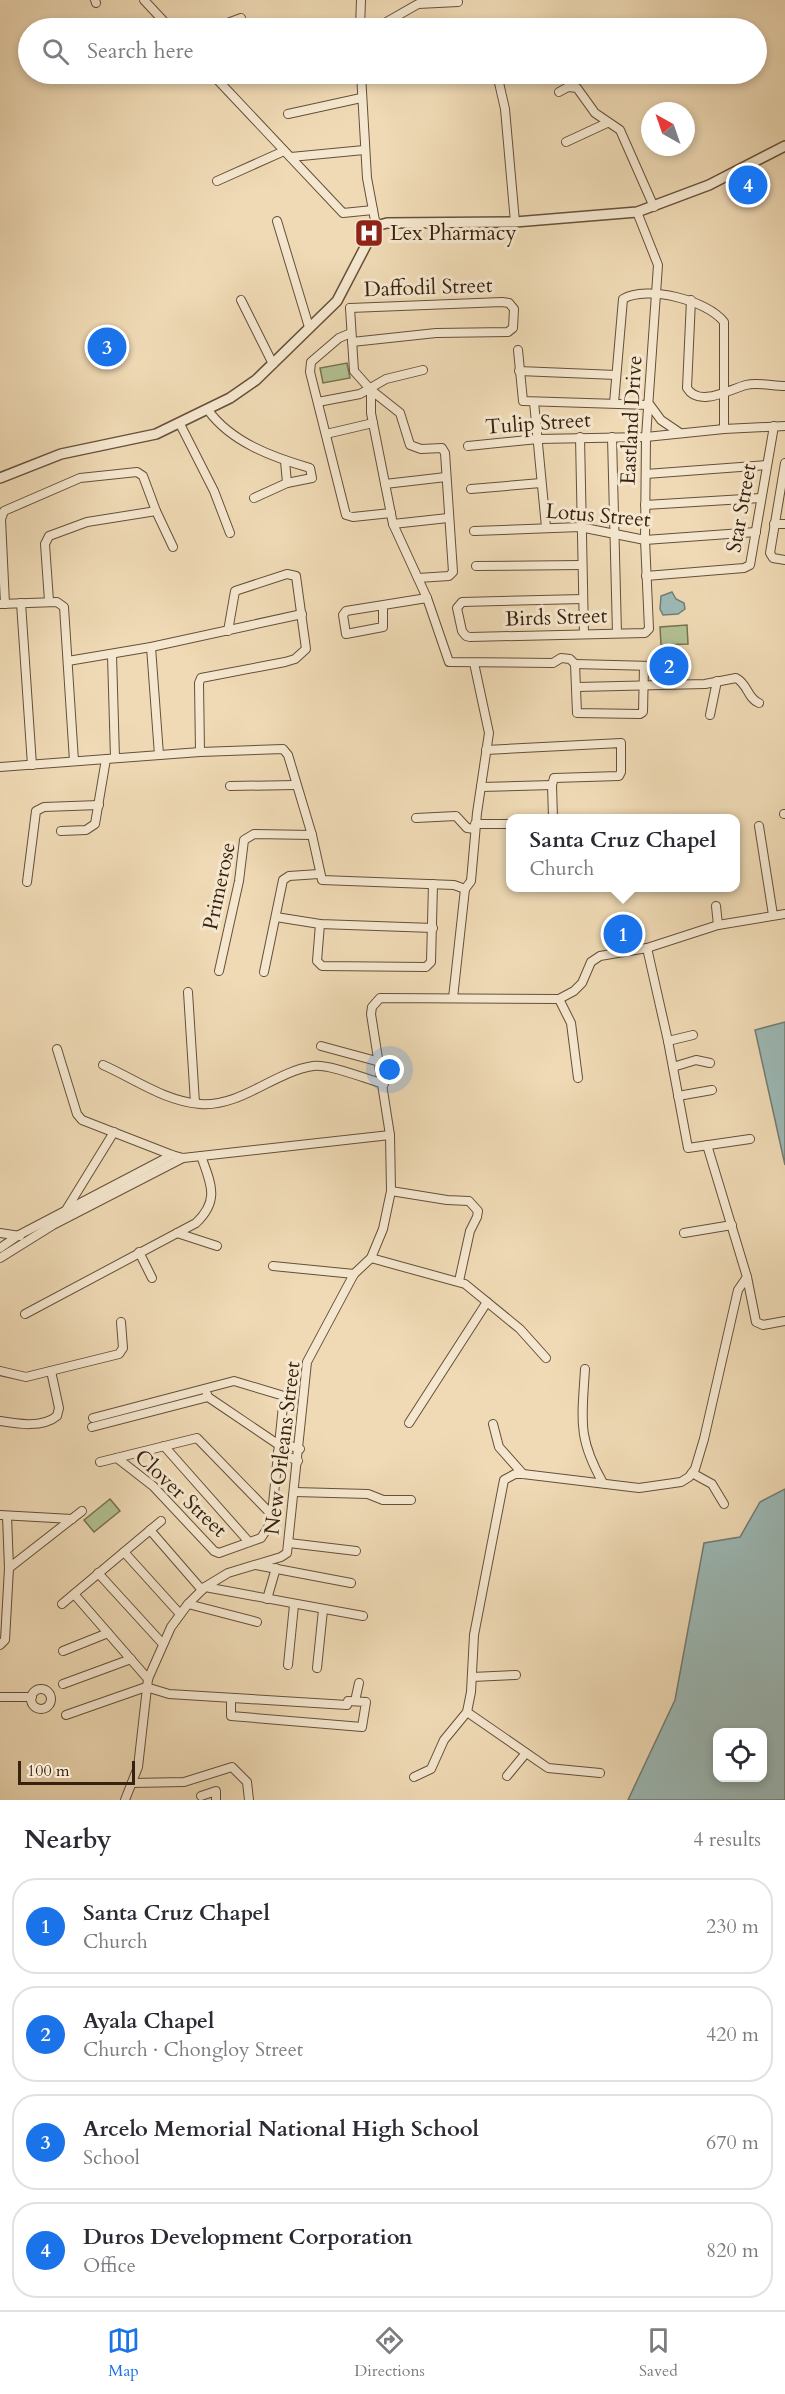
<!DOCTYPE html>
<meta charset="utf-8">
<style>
body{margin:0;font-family:Cardo,serif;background:#f7f7f7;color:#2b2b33}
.controls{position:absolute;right:18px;bottom:18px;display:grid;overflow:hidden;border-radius:12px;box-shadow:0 3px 9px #0003}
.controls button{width:54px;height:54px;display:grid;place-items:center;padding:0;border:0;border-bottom:2px solid #e1e1e2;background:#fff;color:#2b2b33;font:30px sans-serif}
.compass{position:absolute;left:641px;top:102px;width:54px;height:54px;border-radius:50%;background:#fff;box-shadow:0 3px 9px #0003;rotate:320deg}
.scale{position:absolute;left:18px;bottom:15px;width:117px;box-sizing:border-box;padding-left:6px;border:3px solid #37220f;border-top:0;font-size:16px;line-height:21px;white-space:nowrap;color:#37220f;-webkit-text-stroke:4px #f5e7cf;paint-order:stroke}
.you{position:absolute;left:390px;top:1070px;width:21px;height:21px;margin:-15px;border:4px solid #fff;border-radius:50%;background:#1a73e8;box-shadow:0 0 0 9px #1a73e833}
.badge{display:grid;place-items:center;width:39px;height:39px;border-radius:50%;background:#1a73e8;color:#fff;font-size:20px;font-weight:700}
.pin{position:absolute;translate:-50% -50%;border:3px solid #fff;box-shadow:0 2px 6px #0006}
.popup{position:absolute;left:506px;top:814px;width:234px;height:78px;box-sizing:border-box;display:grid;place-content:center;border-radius:12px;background:#fff;filter:drop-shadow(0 2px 4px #0005);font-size:20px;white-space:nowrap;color:#7c7c81}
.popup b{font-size:22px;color:#2b2b33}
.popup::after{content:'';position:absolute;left:50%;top:100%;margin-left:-12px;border:12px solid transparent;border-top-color:#fff}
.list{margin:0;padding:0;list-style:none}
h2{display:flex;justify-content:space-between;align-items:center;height:78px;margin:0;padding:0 24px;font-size:26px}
h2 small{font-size:20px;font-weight:400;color:#7c7c81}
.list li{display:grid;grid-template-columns:39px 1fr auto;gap:18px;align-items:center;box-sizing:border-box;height:96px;margin:0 12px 12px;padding:0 12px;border:2px solid #e1e1e2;border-radius:24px}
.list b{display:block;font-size:22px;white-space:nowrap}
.list p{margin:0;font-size:20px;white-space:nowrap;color:#7c7c81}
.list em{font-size:20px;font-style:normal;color:#7c7c81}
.icon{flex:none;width:33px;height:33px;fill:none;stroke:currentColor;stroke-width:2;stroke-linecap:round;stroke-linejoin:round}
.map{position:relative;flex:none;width:785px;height:1800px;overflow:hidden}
.search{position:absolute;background:#fff;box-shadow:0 3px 9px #0003;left:18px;right:18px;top:18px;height:66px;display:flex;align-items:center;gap:15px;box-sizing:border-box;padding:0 21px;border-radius:33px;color:#7c7c81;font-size:22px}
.sheet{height:510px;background:#fff}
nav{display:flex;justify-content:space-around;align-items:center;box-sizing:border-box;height:84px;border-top:2px solid #e1e1e2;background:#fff;font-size:16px;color:#7c7c81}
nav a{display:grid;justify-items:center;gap:3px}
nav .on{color:#1a73e8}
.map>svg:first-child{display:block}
</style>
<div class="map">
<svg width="785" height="1800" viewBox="0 0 785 1800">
<rect width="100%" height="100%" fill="#efdab5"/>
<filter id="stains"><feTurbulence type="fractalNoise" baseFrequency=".00333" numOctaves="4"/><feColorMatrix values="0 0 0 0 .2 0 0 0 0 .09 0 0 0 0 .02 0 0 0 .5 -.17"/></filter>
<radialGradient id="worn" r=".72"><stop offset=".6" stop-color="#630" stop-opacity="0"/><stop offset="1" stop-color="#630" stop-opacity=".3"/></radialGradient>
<g fill="#b3c192" stroke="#757250" stroke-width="1.5">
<path d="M 347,363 L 350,378 L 323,383 L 320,368 Z"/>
<path d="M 687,625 L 688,644 L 661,645 L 660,627 Z"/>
<path d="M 110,1499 L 120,1511 L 94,1532 L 84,1520 Z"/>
</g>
<g fill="#9cb9b6" stroke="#747d73" stroke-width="1.5" fill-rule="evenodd">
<path d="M 672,592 L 676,599 L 684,603 L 685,609 L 678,614 L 663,615 L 660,609 L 661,596 Z"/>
<path d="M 785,1022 L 785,1165 L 755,1030 Z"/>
<path d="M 785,1489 L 785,1800 L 628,1800 L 675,1700 L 704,1543 L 740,1537 L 760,1502 ZM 762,1732 L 762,1778 L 718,1778 L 718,1732 Z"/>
</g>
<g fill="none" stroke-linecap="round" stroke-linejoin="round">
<g stroke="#655038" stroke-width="10">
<g id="minor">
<path d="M 95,0 L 96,3"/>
<path d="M 144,0 L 170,28"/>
<path d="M 214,28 L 241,18"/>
<path d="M 360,28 L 361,0"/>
<path d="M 376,28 L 418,4 L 458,2"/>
<path d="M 212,74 L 343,213 L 373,210"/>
<path d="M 361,74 L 367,178 L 376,226"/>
<path d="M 497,74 L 505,109 L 515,222"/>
<path d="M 559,92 L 568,87 L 577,88 L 595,113 L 620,130 L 654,207"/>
<path d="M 288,114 L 361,98"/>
<path d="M 566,142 L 607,123"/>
<path d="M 291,157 L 364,150"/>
<path d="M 217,181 L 284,151"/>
<path d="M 277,221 L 309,327"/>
<path d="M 241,300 L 273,364"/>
<path d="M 691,300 L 687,388 C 699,408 730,389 746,385 C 757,382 773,386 785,386"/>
<path d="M 350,308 L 354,371 L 371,390 L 400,413 L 410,445 L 421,449 L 442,448 L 445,453 L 453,572 L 449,576 L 418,578"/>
<path d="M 350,308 L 502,302 L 509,303 L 514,309 L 513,328 L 508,332 L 436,333 L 352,342"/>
<path d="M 351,333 L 339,338 L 311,362 L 310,372 L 346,515 L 353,517 L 391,513"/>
<path d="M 518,350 L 523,401 L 650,405 L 661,420 L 680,433"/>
<path d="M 519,371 L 616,375"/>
<path d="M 371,390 L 371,413 L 393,524 L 427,598 L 449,662 L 553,663 L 561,658 L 570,659 L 575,664 L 577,713 L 640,714 L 643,712 L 644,666"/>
<path d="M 318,402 L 360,394 L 386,379 L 423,370"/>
<path d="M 534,402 L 546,527"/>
<path d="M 614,403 L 623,299 C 647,285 707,300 724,322 L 724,429"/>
<path d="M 208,410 C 231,442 272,457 310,468 L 312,478 L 287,483 L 254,498"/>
<path d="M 180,424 L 214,491 L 230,533"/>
<path d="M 326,434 L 373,423"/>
<path d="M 580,437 L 584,634"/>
<path d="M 612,437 L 617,633"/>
<path d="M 468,446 L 538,439 L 646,437 L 724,429 L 785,426"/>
<path d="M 285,461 L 287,483"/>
<path d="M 785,463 L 770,553 L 773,558 L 785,560"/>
<path d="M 646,474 L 766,465"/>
<path d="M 385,484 L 446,477"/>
<path d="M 471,489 L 541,483"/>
<path d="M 645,505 L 761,498"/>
<path d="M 393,524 L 448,518"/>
<path d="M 774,524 L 785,524"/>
<path d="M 474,531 L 580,527 L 645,540 L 756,532"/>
<path d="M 476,566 L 582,565"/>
<path d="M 646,576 L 744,568 L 750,565 L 774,426"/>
<path d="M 583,599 L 462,602 L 457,608 L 462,631 L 466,636 L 470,637 L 645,633 L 649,629 L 645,540 L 646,437 L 658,265 L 637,212"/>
<path d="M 49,601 L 45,544 L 49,536 L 87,522 L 156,511 L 173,547"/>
<path d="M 21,603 L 32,765"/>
<path d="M 0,604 L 57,602 L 64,607 L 74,761"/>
<path d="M 5,604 L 1,519 L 4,511 L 80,478 L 137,472 L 143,476 L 156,511"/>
<path d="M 383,606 L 383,627 L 346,634 L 343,615 L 346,611 L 427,598"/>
<path d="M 151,647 L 159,755"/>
<path d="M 112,655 L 115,758"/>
<path d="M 68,661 L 151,647 L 302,614"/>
<path d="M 575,664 L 652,666"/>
<path d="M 577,687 L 705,684 L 736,678 C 748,684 747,698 759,703"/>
<path d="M 710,715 L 717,681"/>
<path d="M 486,750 L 621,743 L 621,772 L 619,776 L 554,778 L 552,785 L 553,818"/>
<path d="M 200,752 L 199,683 L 201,678 L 285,662 L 295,659 L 306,649 L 296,576 L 287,574 L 235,591 L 228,631"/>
<path d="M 0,767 L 200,752 L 283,749 L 288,755 L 312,835 L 322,880 L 454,885 L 465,889 L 471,881 L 477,813 L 489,733 L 474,663"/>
<path d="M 230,786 L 296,785"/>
<path d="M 481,787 L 552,785"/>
<path d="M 784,814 L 785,814"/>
<path d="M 416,818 L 456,816 L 467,828 L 475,829"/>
<path d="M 475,824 L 510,824"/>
<path d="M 759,826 L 773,915"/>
<path d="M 61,831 L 86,830 L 95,824 L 106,759"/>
<path d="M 27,882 L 36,811 L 44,807 L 99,805"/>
<path d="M 716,906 L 718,925"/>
<path d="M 276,917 L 320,924 L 433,928"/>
<path d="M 320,924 L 317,961 L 322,966 L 426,967 L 431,962 L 433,884"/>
<path d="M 647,948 L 668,1041 L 688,1148 L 750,1139"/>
<path d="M 219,971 L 239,881 L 244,840 L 254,834 L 312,835"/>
<path d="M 264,972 L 283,880 L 289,876 L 319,874"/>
<path d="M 188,992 L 195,1103"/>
<path d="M 453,998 L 465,889"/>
<path d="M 559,999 L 571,1023 L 578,1078"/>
<path d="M 668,1041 L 693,1035"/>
<path d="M 321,1046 L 380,1062"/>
<path d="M 57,1049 L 77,1114 L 82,1120 L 172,1155 L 183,1158 L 390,1135"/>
<path d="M 103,1065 C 135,1079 164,1101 200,1104 C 241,1107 274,1072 313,1066 C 330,1064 366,1079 384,1084"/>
<path d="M 673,1067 L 696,1060 L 710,1063"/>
<path d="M 678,1096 L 712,1090"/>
<path d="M 707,1145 L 747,1277 L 756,1322 L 763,1325 L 785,1321"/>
<path d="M 391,1191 L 447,1200 L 469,1201 L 478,1211 L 477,1217 L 470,1231 L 459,1281"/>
<path d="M 66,1210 L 114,1132"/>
<path d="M 0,1233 L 20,1236"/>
<path d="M 177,1233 L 217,1246"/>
<path d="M 684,1233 L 732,1225"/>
<path d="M 0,1248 L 19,1235 L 172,1155"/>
<path d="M 139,1252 L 152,1278"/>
<path d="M 0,1258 L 53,1225 L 183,1158"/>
<path d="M 371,1258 L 465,1284 L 520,1329 L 546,1358"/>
<path d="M 273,1266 L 354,1274"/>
<path d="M 25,1314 L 196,1223 C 220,1200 211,1184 201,1156"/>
<path d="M 585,1369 C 582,1420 577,1437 603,1483"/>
<path d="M 0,1371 L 26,1377 L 119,1354 L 123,1348 L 121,1322"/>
<path d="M 207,1394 L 208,1397 L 279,1445"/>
<path d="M 93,1418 L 234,1381 L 284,1396 L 271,1523 L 261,1538 L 219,1553 L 214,1551 L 153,1486 L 117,1458"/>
<path d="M 0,1421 C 17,1424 43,1428 57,1416 L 59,1408 L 51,1371"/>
<path d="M 409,1423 L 487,1302"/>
<path d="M 493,1424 L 499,1447 L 523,1474"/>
<path d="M 92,1427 L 208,1397"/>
<path d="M 279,1442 L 300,1449"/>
<path d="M 164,1446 L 249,1542"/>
<path d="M 278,1452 L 298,1461"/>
<path d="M 100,1462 L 197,1438 L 271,1514"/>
<path d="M 692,1473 L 712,1484 L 724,1504"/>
<path d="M 295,1492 L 368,1494 L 383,1500 L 411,1500"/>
<path d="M 0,1515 L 72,1519"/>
<path d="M 150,1530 L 202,1590"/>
<path d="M 289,1543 L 356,1551"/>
<path d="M 124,1552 L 180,1614"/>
<path d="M 256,1565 L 351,1583"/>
<path d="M 9,1568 L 82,1511"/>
<path d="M 98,1573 L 162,1643"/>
<path d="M 205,1587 L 363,1616"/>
<path d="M 74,1594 L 148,1679"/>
<path d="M 267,1599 L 276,1568"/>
<path d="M 62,1604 L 161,1521"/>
<path d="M 188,1604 L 257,1622"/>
<path d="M 0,1645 L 5,1640 L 9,1568 L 7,1516"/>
<path d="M 63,1651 L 108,1633"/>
<path d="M 288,1665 L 294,1605"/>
<path d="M 317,1668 L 323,1610"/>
<path d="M 472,1677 L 516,1675"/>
<path d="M 63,1684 L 131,1659"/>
<circle cx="41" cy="1699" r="10"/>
<path d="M 0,1697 L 32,1697"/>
<path d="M 355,1701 L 359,1683"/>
<path d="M 467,1712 L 548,1768 L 600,1773"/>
<path d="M 66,1715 L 146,1687 L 169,1694 L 347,1705 L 348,1701 L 366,1702 L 362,1727 L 231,1716 L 231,1698"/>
<path d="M 507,1776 L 526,1753"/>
<path d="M 414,1777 L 431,1769 L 444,1740 L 467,1712 L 471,1692 L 474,1635 L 504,1480 L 515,1474 L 523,1474 L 639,1488 L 681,1482 L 689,1477 L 695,1469 L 704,1439 L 738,1290 L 747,1277"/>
<path d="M 132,1783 L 184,1782 L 232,1767 L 247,1782 L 249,1800"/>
<path d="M 201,1796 L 216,1791 L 216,1800"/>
<path d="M 125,1800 L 138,1767 L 148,1679 L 171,1627 L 188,1604 L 205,1587 L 228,1573 L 281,1557 L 287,1553 L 307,1362 L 354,1274 L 371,1258 L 383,1229 L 391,1191 L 390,1135 L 371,1014 L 372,1007 L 380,998 L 559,999 L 574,991 L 582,983 L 591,962 L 600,956 L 647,948 L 718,925 L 785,914"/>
</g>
</g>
<g stroke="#655038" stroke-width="12">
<path id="tertiary" d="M 0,478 L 61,454 L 156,434 L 230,398 L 256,380 L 337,301 L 376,226 L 387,223 L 515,222 L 637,212 L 709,185 L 785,146"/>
</g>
<use href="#minor" stroke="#f5e7cf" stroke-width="8"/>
<use href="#tertiary" stroke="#f5e7cf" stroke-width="9"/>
</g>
<defs>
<g id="hospital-square" transform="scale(1.5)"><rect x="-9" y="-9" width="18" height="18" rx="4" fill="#8f2418" stroke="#f5e7cf"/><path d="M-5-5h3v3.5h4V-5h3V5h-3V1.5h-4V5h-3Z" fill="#fff"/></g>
</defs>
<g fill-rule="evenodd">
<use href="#hospital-square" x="369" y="233"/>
</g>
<g text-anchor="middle" stroke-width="6" stroke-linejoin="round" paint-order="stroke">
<g font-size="21" fill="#37220f" stroke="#f5e7cf" text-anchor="start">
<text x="390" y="240">Lex Pharmacy</text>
</g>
<g font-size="21" fill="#37220f" stroke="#f5e7cf">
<text transform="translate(428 287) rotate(-2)" y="7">Daffodil Street</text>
<text transform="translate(631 420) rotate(-87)" y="7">Eastland Drive</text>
<text transform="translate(538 423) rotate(-4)" y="7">Tulip Street</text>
<text transform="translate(741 508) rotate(-80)" y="7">Star Street</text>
<text transform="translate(598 515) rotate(5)" y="7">Lotus Street</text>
<text transform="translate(556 617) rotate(-2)" y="7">Birds Street</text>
<text transform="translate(219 886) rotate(-78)" y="7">Primerose</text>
<text transform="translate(282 1448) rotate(-83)" y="7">New Orleans Street</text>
<text transform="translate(181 1493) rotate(43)" y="7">Clover Street</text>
</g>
</g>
<rect width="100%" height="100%" filter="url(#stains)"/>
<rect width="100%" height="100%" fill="url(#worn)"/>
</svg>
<div class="controls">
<button><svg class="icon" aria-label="locate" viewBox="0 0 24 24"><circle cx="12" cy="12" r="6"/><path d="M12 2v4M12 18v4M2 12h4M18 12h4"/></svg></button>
</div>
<svg class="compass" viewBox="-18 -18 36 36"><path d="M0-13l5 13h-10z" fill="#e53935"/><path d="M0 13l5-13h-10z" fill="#7c7c81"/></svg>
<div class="scale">100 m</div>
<div class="you"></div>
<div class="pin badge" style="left:623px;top:934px">1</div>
<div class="popup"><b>Santa Cruz Chapel</b>Church</div>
<div class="pin badge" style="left:669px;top:666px">2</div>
<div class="pin badge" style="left:107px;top:347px">3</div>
<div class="pin badge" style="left:748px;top:185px">4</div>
<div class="search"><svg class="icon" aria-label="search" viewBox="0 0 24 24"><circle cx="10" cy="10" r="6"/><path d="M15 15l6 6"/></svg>Search here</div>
</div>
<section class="sheet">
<h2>Nearby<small>4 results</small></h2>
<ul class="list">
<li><span class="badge">1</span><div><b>Santa Cruz Chapel</b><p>Church</p></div><em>230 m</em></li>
<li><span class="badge">2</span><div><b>Ayala Chapel</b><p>Church · Chongloy Street</p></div><em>420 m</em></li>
<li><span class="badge">3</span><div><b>Arcelo Memorial National High School</b><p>School</p></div><em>670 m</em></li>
<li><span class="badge">4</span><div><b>Duros Development Corporation</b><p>Office</p></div><em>820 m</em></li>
</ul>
</section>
<nav>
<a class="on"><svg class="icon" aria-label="map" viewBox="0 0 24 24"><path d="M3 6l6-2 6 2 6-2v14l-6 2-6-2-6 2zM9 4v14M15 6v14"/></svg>Map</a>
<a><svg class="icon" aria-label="directions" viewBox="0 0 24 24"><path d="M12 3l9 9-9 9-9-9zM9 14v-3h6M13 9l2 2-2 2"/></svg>Directions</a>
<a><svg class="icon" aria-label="saved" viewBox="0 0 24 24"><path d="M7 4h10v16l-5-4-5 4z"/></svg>Saved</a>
</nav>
